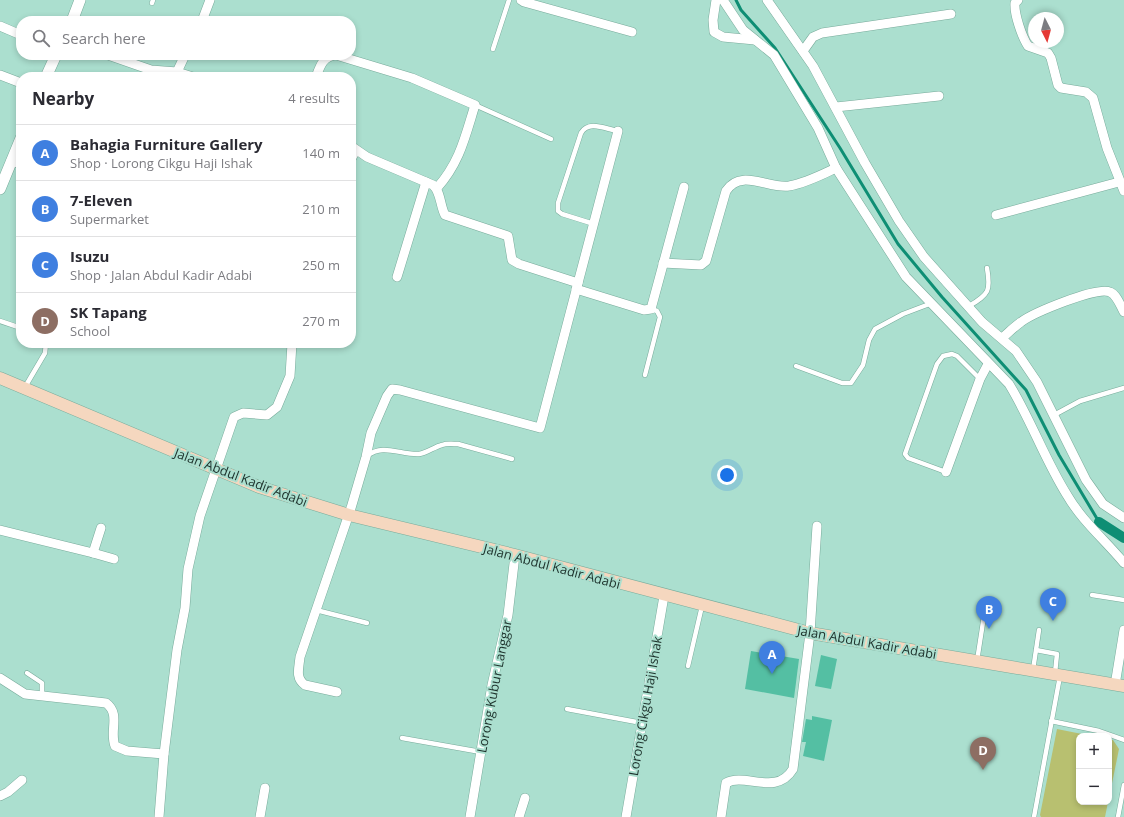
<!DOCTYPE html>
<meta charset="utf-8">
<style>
body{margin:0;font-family:"Open Sans",sans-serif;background:#f2f2f3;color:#2b2b33}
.controls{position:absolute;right:12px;bottom:12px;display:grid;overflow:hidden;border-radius:8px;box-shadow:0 2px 6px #0003}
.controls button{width:36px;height:36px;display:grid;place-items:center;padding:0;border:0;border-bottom:1px solid #e1e1e2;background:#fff;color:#2b2b33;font:20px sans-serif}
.compass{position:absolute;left:1028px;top:12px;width:36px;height:36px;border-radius:50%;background:#fff;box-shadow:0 2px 6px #0003;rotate:174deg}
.you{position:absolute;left:727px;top:475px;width:14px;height:14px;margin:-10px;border:3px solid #fff;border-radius:50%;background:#1a73e8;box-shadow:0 0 0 6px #1a73e833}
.badge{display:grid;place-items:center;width:26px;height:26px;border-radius:50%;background:#0b8043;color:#fff;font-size:13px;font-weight:700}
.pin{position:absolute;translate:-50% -33px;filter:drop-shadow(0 1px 2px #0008)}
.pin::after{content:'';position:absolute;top:21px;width:14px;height:12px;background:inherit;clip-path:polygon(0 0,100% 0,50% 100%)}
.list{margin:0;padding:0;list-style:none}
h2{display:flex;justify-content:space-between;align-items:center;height:52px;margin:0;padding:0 16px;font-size:17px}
h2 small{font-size:13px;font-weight:400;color:#7c7c81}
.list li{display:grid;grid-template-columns:26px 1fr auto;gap:12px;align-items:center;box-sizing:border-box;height:56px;padding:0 16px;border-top:1px solid #e1e1e2}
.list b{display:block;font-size:15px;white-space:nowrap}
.list p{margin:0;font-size:13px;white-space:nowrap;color:#7c7c81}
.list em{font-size:13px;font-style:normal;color:#7c7c81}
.icon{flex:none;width:22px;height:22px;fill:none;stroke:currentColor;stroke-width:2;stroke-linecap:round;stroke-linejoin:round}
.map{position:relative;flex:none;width:1124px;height:817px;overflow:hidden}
.search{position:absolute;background:#fff;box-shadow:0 2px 6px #0003;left:16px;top:16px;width:340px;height:44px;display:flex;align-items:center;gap:10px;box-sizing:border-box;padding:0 14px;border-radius:16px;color:#7c7c81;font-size:15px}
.panel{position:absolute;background:#fff;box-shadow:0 2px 6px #0003;left:16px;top:72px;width:340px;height:276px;border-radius:16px}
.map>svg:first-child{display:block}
</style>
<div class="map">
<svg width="1124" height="817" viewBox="0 0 1124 817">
<rect width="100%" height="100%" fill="#abdfcf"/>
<g fill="#b8c070">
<path d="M 1057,729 L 1092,736 L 1079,736 L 1079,802 L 1108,802 L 1105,817 L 1041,817 L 1040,815 Z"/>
<path d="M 1109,739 L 1113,740 L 1119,749 L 1109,798 Z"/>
</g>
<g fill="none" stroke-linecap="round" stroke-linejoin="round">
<path stroke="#0e8e74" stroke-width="3" d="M 736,0 L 741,10 L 775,48 L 840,148 L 898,244 L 942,297 L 1026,390 L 1059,455 L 1099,522"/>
<path stroke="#0e8e74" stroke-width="10" d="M 1099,522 L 1124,538"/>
</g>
<g fill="#54bfa3">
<path d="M 751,651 L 799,659 L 794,698 L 745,689 Z"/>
<path d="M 821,655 L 837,659 L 831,689 L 815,686 Z"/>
<path d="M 812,716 L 832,720 L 824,761 L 803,756 L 806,742 L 802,742 L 806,719 L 812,720 Z"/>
</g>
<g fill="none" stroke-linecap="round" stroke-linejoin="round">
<g stroke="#78ab9b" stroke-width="5.5">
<g id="service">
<path d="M 152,3 L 153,0"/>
<path d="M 493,49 L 509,0"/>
<path d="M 475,105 L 551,139"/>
<path d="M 594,224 L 562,214 L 558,211 L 558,203 L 581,133 C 589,120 605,129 618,131"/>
<path d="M 969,306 C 989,294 991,291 987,268"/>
<path d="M 0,321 L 21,328"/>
<path d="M 796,366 L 842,383 L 851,383 L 863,365 L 869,340 L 875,329 L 903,314 L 932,303"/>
<path d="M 645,375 L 660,317 L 657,311 L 651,309"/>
<path d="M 25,387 L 45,353 L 46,343"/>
<path d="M 1054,415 L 1080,401 L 1124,388"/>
<path d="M 367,456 C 383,443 400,455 419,454 C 427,453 434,447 442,445 C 447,443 453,444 458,444 L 512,459"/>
<path d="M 946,472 L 908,458 L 905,454 L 937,364 L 943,356 L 952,354 L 957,356 L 980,379"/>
<path d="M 1092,595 L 1124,600"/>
<path d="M 316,610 L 367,623"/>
<path d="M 1036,650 L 1057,654 L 1055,673"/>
<path d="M 977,661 L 986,603"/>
<path d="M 688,666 L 702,606"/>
<path d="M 1033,670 L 1039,630"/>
<path d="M 27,673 L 42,683 L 42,697"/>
<path d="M 567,709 L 642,723"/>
<path d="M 1051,721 L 1099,731 L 1124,740"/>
<path d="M 402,738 L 481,752"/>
<path d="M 1034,817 L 1060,676"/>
<path d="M 1118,817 L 1124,785"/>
</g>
</g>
<g stroke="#78ab9b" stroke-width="10">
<g id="minor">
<path d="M 521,0 L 524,2 L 632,32"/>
<path d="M 716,0 L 713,20 L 714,32 L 723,37 L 755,40"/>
<path d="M 723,0 L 743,30 L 774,55 L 818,128 L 836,168 L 906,277 L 1009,384 C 1031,420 1045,460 1067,495 C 1082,521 1105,540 1124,563"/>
<path d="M 767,0 L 813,66 L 865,163 L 899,221 L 924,257 L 982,322 L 1016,351 L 1037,382 L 1086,480 L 1103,504 L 1124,518"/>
<path d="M 1018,0 L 1015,3 C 1014,14 1022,37 1028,46 L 1048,53 L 1051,58 L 1058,85 L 1061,88 L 1086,92 L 1093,98 L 1107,148 L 1124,191"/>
<path d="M 202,21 L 210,0"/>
<path d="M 0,26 L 21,35"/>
<path d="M 803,51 L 813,37 L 822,33 L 951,14"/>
<path d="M 108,55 L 151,70 L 177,72 L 193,77"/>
<path d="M 177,72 L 185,55"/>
<path d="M 0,75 L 21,83"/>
<path d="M 316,77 C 320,66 323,56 336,55 L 412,78 L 475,105 C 465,137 460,162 437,188"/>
<path d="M 836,107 L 939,96"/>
<path d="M 351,159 L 356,150"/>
<path d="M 11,161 L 21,164"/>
<path d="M 996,215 L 1119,182"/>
<path d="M 663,263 L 701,265 L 706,261 L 726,191 C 741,168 768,189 789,186 C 806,183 821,175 836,168"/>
<path d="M 397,277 L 426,182"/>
<path d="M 578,283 L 618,131"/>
<path d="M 576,289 L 644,310 L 651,309 L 684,187"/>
<path d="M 1002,338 C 1008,333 1014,327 1021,322 C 1033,313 1097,286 1110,292 C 1117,295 1120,305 1124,312"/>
<path d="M 946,472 L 980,379 L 988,364"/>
<path d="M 0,530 L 93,553 L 101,528"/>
<path d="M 93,553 L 114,559"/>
<path d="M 0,678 L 25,694 L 106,703 C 121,714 109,731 115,746 L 127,751 L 164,754"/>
<path d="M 1115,685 L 1124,630"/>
<path d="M 337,692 L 305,685 C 295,678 299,668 300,657 L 351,508 L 366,457 L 371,433 L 387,396 L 392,389 L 400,390 L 540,428 L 578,283 L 519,264 L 512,260 L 508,236 L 445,215 C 440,206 441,192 433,185 L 367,157 L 351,146"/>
<path d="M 0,796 L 8,792 L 22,780"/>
<path d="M 159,817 L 164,754 L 177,650 L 185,608 L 188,569 L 200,516 L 234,417 L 243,413 L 267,415 L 277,407 L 290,376 L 292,343"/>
<path d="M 260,817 L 265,788"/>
<path d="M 470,817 L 492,685 L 508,615 L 515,555"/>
<path d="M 519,817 L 525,798"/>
<path d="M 626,817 L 664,596"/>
<path d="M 721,817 L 726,783 C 745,772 776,797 793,769 L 810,633 L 817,526"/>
</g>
</g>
<g stroke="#78ab9b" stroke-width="12">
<g id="tertiary">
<path d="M 72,21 L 80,0"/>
<path d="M 46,77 L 56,55"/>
<path d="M 0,189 L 21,138"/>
</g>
</g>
<g stroke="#78ab9b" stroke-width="13">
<path id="secondary" d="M 0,378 L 259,487 L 349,515 L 515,555 L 810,633 L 1124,686"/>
</g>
<use href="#service" stroke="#fff" stroke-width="4.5"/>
<use href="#minor" stroke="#fff" stroke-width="9"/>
<use href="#tertiary" stroke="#fff" stroke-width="11"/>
<use href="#secondary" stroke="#f5d7bf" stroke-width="12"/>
</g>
<g text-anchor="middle" stroke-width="4" stroke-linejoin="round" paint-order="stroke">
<g font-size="13" fill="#1d322c" stroke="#abdfcf">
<text transform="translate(241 477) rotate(21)" y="5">Jalan Abdul Kadir Adabi</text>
<text transform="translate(552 566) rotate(15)" y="5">Jalan Abdul Kadir Adabi</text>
<text transform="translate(867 642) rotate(10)" y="5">Jalan Abdul Kadir Adabi</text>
<text transform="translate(494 686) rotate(-79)" y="5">Lorong Kubur Langgar</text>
<text transform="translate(645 706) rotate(-80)" y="5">Lorong Cikgu Haji Ishak</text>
</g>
</g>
</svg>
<div class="controls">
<button>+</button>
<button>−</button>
</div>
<svg class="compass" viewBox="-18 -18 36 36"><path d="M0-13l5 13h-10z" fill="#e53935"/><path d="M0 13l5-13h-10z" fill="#7c7c81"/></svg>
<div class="you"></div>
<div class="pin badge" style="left:772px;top:674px;background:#3f7fe0">A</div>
<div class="pin badge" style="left:989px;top:629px;background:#3f7fe0">B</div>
<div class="pin badge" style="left:1053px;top:621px;background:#3f7fe0">C</div>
<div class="pin badge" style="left:983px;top:770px;background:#8d6e63">D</div>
<div class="search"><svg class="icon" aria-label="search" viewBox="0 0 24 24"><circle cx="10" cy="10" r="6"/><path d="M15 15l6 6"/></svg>Search here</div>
<section class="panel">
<h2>Nearby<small>4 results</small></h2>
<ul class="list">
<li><span class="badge" style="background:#3f7fe0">A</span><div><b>Bahagia Furniture Gallery</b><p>Shop · Lorong Cikgu Haji Ishak</p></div><em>140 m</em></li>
<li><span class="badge" style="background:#3f7fe0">B</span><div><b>7-Eleven</b><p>Supermarket</p></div><em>210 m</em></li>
<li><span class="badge" style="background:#3f7fe0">C</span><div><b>Isuzu</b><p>Shop · Jalan Abdul Kadir Adabi</p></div><em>250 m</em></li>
<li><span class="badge" style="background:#8d6e63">D</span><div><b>SK Tapang</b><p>School</p></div><em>270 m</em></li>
</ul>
</section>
</div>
